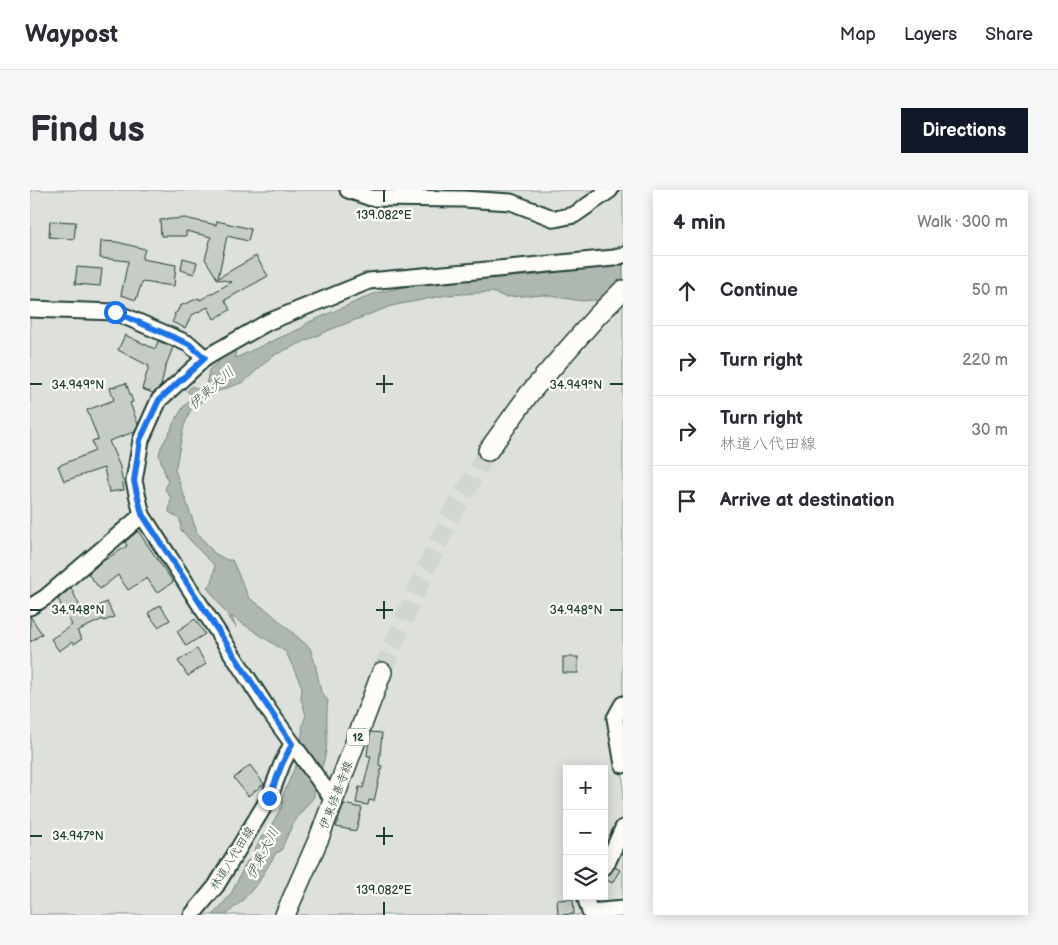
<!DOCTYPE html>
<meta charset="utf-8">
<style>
body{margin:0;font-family:"Balsamiq Sans","Klee One",sans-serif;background:#f7f7f7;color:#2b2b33}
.controls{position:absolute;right:15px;bottom:15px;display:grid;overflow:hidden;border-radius:0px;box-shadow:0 2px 12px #0003}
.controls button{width:45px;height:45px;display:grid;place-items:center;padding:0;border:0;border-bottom:1px solid #e1e1e2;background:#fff;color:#2b2b33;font:25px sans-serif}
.stop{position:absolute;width:15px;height:15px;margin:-11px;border:4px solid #1a73e8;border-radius:50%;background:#fff}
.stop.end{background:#1a73e8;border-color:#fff;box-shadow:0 1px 5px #0008}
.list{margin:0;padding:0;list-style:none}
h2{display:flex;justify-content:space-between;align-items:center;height:65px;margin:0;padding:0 20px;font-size:21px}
h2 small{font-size:16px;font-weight:400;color:#7c7c81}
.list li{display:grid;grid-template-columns:32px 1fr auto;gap:15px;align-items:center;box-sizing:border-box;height:70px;padding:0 20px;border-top:1px solid #e1e1e2}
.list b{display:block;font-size:19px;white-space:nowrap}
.list p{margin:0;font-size:16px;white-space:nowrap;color:#7c7c81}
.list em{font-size:16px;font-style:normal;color:#7c7c81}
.icon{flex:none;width:28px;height:28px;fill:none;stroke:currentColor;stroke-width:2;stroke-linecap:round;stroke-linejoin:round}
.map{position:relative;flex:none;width:593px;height:725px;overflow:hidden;border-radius:0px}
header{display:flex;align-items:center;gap:30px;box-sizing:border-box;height:70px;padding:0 25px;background:#fff;border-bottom:1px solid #e1e1e2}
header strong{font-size:24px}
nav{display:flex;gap:28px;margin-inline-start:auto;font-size:18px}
.intro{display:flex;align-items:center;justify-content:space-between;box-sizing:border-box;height:120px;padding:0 30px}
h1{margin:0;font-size:35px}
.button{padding:12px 22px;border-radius:0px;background:#111827;color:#fff;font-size:18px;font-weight:700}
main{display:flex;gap:30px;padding:0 30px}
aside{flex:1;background:#fff;border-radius:0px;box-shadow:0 2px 12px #0003}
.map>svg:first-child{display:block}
</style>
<header>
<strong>Waypost</strong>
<nav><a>Map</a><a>Layers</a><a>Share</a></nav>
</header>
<div class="intro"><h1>Find us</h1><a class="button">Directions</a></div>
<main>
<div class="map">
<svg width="593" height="725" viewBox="0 0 593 725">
<rect width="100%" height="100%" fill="#fdfcf7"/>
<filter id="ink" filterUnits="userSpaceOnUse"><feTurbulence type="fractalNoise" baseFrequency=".02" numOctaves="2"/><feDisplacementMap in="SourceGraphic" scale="10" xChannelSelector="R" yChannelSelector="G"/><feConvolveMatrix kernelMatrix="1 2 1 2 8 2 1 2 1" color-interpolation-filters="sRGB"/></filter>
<g filter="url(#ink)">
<path fill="#dde0db" stroke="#7e8e88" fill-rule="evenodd" d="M 0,0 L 593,0 L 593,725 L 0,725 ZM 537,579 L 574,579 L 574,706 L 537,706 Z"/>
<path fill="#aeb8b1" stroke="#75877f" d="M 593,75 L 593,108 L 552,111 L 514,105 L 475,107 L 462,102 L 417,105 L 361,116 L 302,139 L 242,166 L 214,192 L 183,203 L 161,219 L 154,236 L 145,280 L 167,342 L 184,363 L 197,370 L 202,370 L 219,408 L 238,421 L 280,458 L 285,473 L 291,502 L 298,511 C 295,529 299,548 295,566 C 293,580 283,592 284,607 C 267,626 260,637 251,661 L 246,663 L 228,693 L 213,710 L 196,725 L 183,725 L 201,704 L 217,671 L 223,668 L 223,663 L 232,646 L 238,641 L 252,616 L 252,607 L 265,577 L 269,574 L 273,534 L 276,525 L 271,509 L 272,497 L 256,462 L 201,426 L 206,437 L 177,397 L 182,392 L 185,376 L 170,361 L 151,340 L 150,329 L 139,322 L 141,308 L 135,299 L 138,293 L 129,265 L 131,257 L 141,240 L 143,234 L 154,216 L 163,207 L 157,201 L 162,196 L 170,200 L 176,195 L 179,180 L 196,165 L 205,161 L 206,168 L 233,155 L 272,138 L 277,133 L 346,103 L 392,93 L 509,85 L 518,82 Z"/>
<g fill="#c6cdc7" stroke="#1f3d34">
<path d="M 155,28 L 186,35 L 187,31 L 221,39 L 218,51 L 197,46 L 188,88 L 226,66 L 238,86 L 195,110 L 200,120 L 184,129 L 178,117 L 162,125 L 155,138 L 142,132 L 145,126 L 144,124 L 147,122 L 150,116 L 169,108 L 170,110 L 202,92 L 188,89 L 188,90 L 175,69 L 181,47 L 156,41 L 156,46 L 131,46 L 130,30 Z"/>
<path d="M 20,31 L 46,32 L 44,49 L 19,47 Z"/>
<path d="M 71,51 L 87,52 L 115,59 L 112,69 L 146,75 L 144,96 L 112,92 L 106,110 L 91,105 L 98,71 L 70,68 Z"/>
<path d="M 153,68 L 167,72 L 164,84 L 151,80 Z"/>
<path d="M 47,77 L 72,79 L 70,96 L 45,94 Z"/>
<path d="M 95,145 L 125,159 L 128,151 L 143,157 L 135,178 L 131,196 L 123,203 L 112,199 L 119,176 L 88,160 Z"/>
<path d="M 96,193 L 103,212 L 100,213 L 108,234 L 104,242 L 79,251 L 90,277 L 94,300 L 79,302 L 74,278 L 34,291 L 28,276 L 65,261 L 62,251 L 68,249 L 57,220 L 84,210 L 80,198 Z"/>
<path d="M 108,341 L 143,392 L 127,403 L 117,388 L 98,400 L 88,385 L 70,399 L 58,384 L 70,373 L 97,356 L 95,352 Z"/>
<path d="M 41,398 L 53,423 L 77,412 L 84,427 L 74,431 L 73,429 L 47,441 L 52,449 L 44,454 L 42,452 L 29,461 L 21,449 L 42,435 L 28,409 Z"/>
<path d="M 130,415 L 140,430 L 128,437 L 118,423 Z"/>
<path d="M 0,426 L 12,444 L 0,452 Z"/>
<path d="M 165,429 L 175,444 L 156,456 L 147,441 Z"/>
<path d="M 167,459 L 176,474 L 158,486 L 148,471 Z"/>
<rect x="533" y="467" width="15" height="16"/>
<path d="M 341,542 L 352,543 L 349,575 L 352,576 L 344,611 L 339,610 L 338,615 L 326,613 L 329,597 L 333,598 L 341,566 L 337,566 L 339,548 Z"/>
<path d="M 220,575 L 234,594 L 218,606 L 204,588 Z"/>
<path d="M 314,614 L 332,618 L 326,641 L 306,637 Z"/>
<path d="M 585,677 L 590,680 L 582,693 L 574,688 L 574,686 L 579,685 Z"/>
<path d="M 543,709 L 544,724 L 528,725 L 527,710 Z"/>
</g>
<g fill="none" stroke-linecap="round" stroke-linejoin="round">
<path stroke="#d1d6d0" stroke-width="19" stroke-dasharray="19 9" stroke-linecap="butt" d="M 352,482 L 392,387 L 420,328 L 458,261"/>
<g stroke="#1f3d34" stroke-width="19">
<g id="minor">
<path d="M 318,0 L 341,8 L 433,9 L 481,12 L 525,29 L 544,25 L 580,0"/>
<path d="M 0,119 L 85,122 L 159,154 L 175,168"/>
<path d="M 0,417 L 16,407 L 112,325"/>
<path d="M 593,514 L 591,517 L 585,528 L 593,575"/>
<path d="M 304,611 L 239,521 L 112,325 L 104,291 L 111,250 L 129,210 L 175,168 L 238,132 L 339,91 L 584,68 L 593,65"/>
<path d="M 574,677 L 578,671 L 593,638"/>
<path d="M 555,706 L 560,722 L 593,719"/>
<path d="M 162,725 L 186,696 L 239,608 L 252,574 L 262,554"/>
</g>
</g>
<g stroke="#1f3d34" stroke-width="22">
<g id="major">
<path d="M 458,261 L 499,204 L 567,126 L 593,100"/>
<path d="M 255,725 L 289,648 L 352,482"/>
</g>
</g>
<use href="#minor" stroke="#fdfcf7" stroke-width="15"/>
<use href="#major" stroke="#fdfcf7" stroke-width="19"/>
</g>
</g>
<g fill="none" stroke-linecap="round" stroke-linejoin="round" filter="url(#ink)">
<path stroke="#1a73e8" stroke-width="6" d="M 85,122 L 159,154 L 175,168 L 129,210 L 110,250 L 104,291 L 112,324 L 262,554 L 252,574 L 239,608"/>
</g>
<path fill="none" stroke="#1f3d34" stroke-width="2" d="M 354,0 L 354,12M 354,185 L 354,203M 0,194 L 12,194M 346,194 L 363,194M 580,194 L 593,194M 354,411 L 354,429M 0,420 L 12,420M 346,420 L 363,420M 580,420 L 593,420M 354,637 L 354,655M 0,646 L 12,646M 346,646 L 363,646M 354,712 L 354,725"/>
<g text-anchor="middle" stroke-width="4.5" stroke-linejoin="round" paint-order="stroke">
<rect fill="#fdfcf7" stroke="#62766e" stroke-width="1" x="317" y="538.5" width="22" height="17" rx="4"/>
<g font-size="11" font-weight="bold" fill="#1f3d34">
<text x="328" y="551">12</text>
</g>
<g font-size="12" fill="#1f3d34" stroke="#fdfcf7">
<text transform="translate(306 605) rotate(-69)" y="4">伊東修善寺線</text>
<text transform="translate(202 668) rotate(-58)" y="4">林道八代田線</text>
</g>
<g font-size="14" font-style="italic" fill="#435c53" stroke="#fdfcf7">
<text transform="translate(181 198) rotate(-42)" y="5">伊東大川</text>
<text transform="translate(232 663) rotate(-63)" y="5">伊東大川</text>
</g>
</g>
<g font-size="12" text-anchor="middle" fill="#1f3d34" stroke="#fdfcf7" stroke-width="4.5" stroke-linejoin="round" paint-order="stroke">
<text x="354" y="29">139.082°E</text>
<text x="48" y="199">34.949°N</text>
<text x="546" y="199">34.949°N</text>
<text x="48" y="424">34.948°N</text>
<text x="546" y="424">34.948°N</text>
<text x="48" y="650">34.947°N</text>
<text x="354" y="704">139.082°E</text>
</g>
</svg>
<div class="controls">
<button>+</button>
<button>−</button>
<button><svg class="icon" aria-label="layers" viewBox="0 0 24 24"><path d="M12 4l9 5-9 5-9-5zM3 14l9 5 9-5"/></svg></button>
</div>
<div class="stop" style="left:85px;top:122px"></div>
<div class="stop end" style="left:239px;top:608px"></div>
</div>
<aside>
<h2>4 min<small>Walk · 300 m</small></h2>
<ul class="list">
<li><svg class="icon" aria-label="ahead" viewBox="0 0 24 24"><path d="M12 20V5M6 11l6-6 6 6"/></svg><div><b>Continue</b></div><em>50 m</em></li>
<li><svg class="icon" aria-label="right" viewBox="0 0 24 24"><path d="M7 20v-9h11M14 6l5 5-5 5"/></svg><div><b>Turn right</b></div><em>220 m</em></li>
<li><svg class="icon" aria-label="right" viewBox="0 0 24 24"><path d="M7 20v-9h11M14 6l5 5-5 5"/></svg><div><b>Turn right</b><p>林道八代田線</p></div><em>30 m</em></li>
<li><svg class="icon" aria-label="arrive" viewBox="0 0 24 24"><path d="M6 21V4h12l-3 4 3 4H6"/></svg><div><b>Arrive at destination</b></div></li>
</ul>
</aside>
</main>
